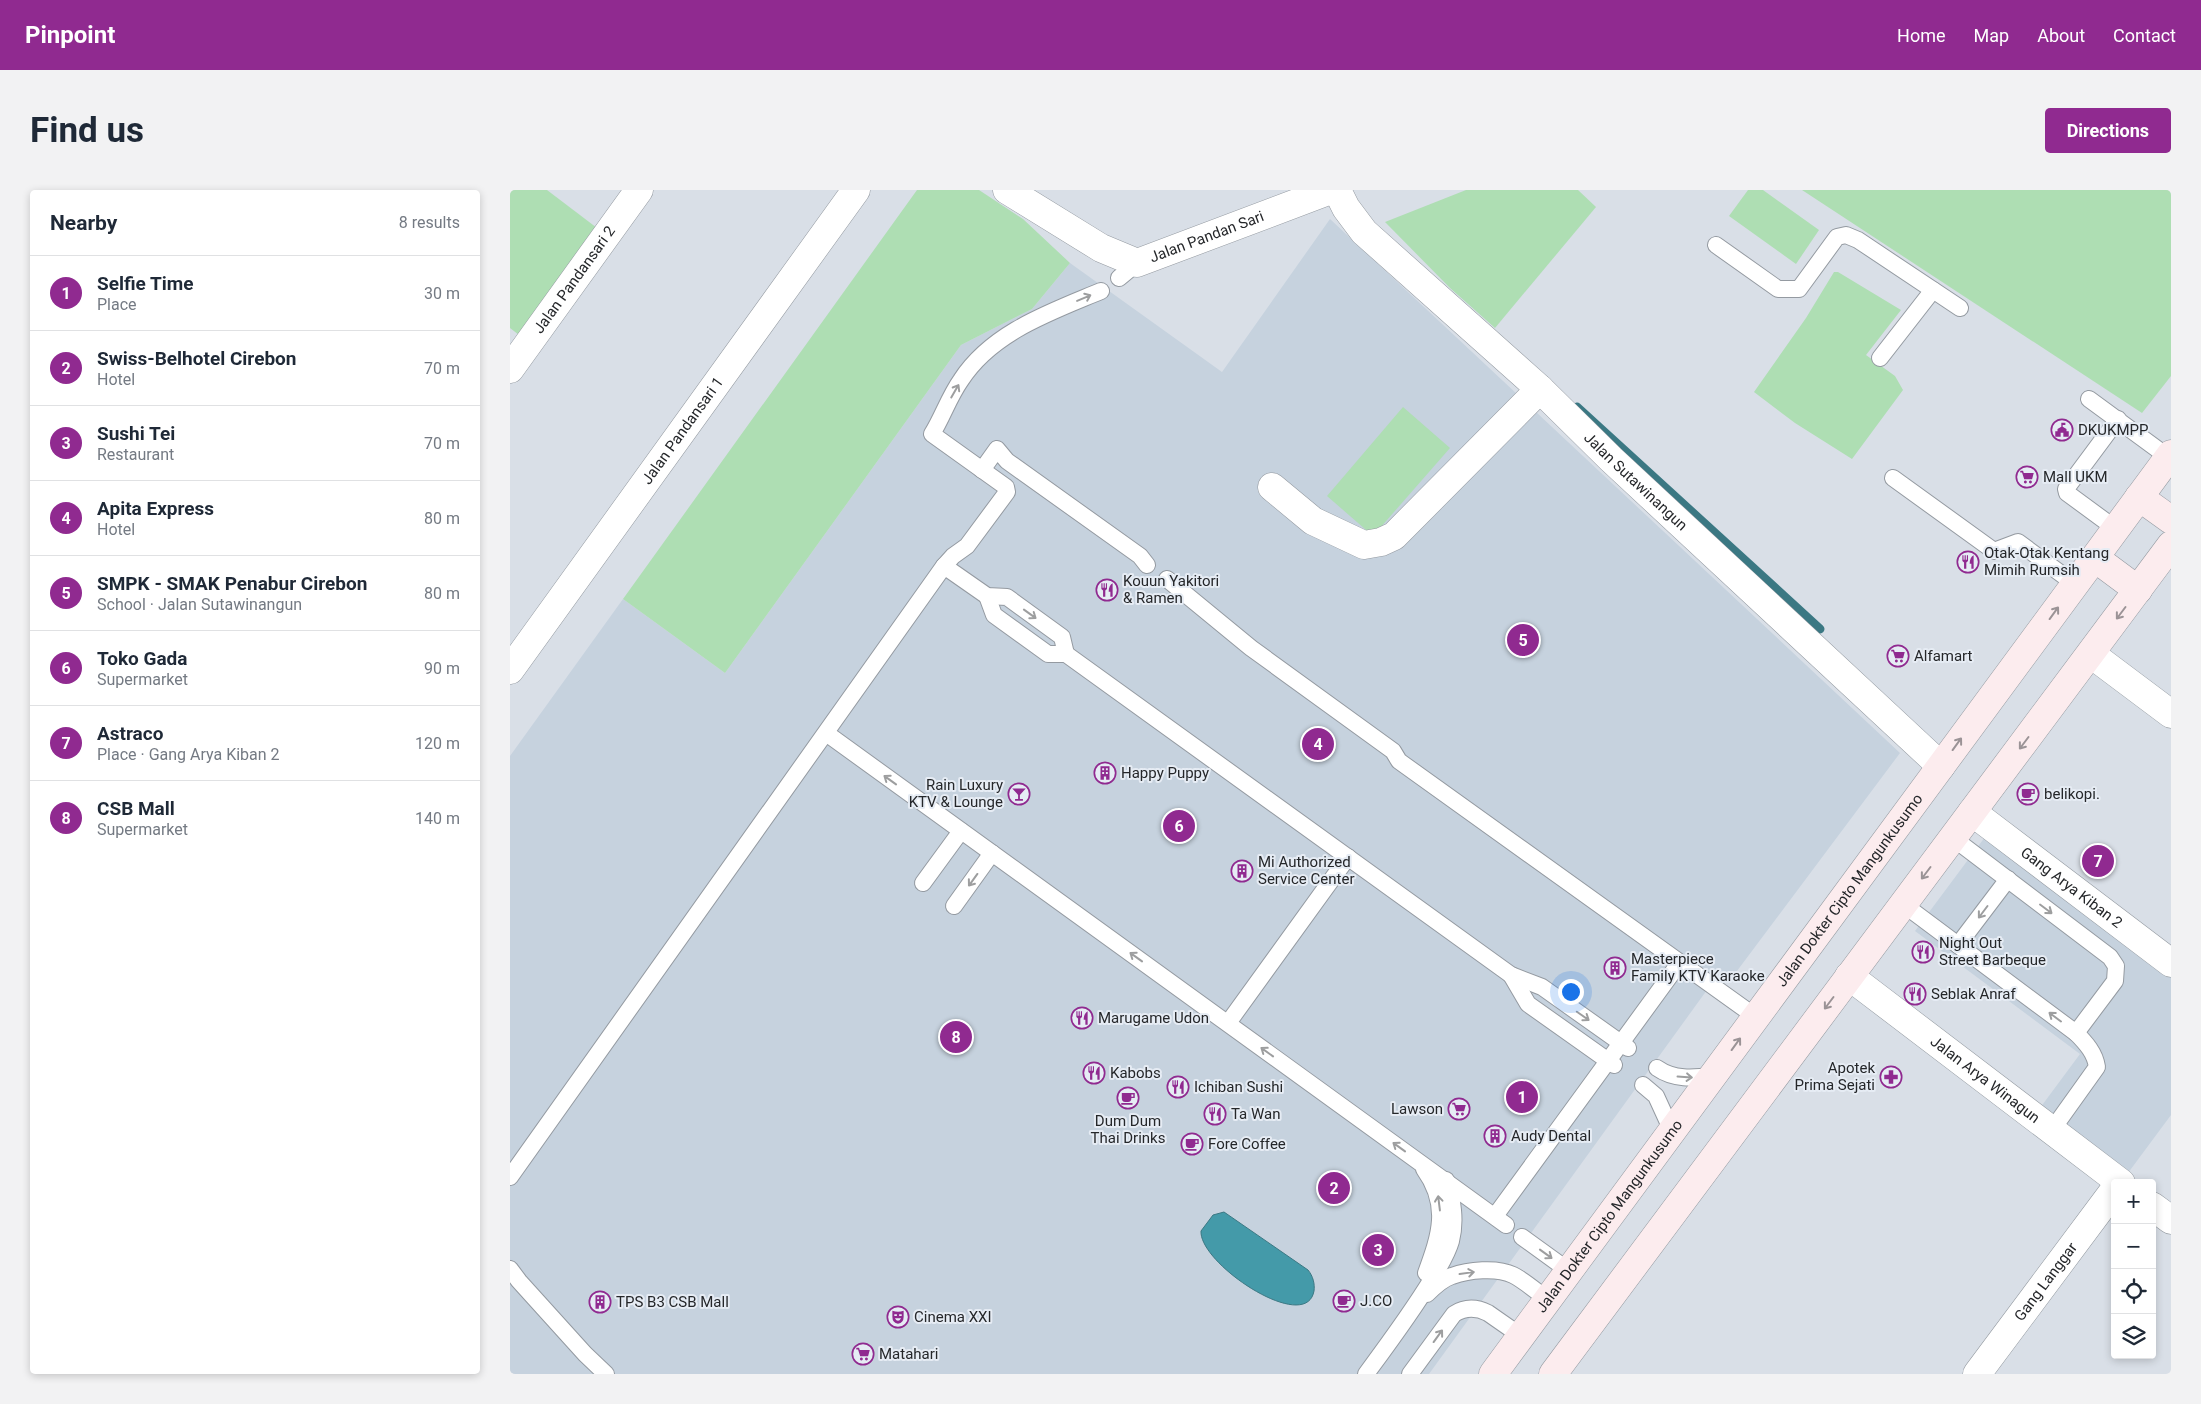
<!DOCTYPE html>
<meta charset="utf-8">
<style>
body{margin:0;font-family:Roboto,sans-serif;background:#f2f2f3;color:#1f2937}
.controls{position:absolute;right:15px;bottom:15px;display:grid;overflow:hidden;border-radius:5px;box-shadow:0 2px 8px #0003}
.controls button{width:45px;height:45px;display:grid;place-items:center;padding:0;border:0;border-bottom:1px solid #e0e1e3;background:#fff;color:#1f2937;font:25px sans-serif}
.you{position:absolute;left:1060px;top:801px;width:18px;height:18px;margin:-12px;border:4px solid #fff;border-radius:50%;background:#1a73e8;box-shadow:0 0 0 8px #1a73e833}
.badge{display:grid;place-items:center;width:32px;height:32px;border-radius:50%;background:#902a90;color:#fff;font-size:16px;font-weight:700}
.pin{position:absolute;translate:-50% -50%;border:2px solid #fff;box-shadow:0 1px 5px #0006}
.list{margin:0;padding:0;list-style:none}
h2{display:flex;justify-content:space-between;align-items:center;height:65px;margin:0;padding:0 20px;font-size:21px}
h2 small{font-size:16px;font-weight:400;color:#747a83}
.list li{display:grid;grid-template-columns:32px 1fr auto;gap:15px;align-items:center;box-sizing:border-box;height:75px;padding:0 20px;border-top:1px solid #e0e1e3}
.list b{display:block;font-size:19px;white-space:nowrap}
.list p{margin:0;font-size:16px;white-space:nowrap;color:#747a83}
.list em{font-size:16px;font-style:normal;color:#747a83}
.icon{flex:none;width:28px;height:28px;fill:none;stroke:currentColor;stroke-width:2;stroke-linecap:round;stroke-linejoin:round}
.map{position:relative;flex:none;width:1661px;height:1184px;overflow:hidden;border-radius:5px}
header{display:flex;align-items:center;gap:30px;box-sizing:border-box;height:70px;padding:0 25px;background:#902a90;color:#fff}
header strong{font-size:24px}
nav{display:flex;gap:28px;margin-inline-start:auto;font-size:18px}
.intro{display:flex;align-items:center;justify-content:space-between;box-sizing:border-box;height:120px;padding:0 30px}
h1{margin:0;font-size:35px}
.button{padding:12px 22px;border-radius:5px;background:#902a90;color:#fff;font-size:18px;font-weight:700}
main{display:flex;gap:30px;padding:0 30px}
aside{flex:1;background:#fff;border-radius:5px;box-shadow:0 2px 8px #0003}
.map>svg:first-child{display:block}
</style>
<header>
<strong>Pinpoint</strong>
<nav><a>Home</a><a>Map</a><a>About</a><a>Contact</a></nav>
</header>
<div class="intro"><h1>Find us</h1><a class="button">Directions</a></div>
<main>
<aside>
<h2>Nearby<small>8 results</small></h2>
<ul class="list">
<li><span class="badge">1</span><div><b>Selfie Time</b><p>Place</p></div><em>30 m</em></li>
<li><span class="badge">2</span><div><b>Swiss-Belhotel Cirebon</b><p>Hotel</p></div><em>70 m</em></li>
<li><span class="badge">3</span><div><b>Sushi Tei</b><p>Restaurant</p></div><em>70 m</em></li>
<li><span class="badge">4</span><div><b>Apita Express</b><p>Hotel</p></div><em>80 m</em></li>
<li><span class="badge">5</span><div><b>SMPK - SMAK Penabur Cirebon</b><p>School · Jalan Sutawinangun</p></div><em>80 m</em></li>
<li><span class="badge">6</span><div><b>Toko Gada</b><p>Supermarket</p></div><em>90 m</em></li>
<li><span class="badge">7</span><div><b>Astraco</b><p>Place · Gang Arya Kiban 2</p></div><em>120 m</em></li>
<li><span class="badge">8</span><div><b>CSB Mall</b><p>Supermarket</p></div><em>140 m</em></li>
</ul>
</aside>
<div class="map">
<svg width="1661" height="1184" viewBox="0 0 1661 1184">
<rect width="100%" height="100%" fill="#d9dfe7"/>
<g fill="#c6d2de">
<path d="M 820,29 L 1390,563 L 1221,789 L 1210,782 L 919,1184 L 0,1184 L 0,566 L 113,409 L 215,483 L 451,155 L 522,119 L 560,73 L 712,182 Z"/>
<path d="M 1478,643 L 1661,780 L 1661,925 L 1618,983 L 1530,918 L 1570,864 L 1405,741 Z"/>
</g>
<g fill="#aedeb3">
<path d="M 0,0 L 37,0 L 91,41 L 13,148 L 0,138 Z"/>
<path d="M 407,0 L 469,0 L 513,29 L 560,73 L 522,119 L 451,155 L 215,483 L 113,409 Z"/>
<path d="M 956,0 L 1068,0 L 1086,17 L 985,138 L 940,98 L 875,32 Z"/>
<path d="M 1238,0 L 1253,0 L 1309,40 L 1286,74 L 1219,26 Z"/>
<path d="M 1292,0 L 1661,0 L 1661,186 L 1632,223 Z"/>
<path d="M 1324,82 L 1328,82 L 1391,120 L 1356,165 L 1385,186 L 1393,200 L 1342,269 L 1285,233 L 1244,202 L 1296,128 Z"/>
<path d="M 893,217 L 940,258 L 863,346 L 817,306 Z"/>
</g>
<path fill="#449aa9" stroke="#3b7883" d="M 714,1022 L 798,1080 C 803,1086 805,1094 804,1101 C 796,1145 689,1074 691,1041 L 703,1025 Z"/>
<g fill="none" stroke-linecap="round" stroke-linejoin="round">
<path stroke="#3b7883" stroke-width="9" d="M 1067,217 L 1310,439"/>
<g stroke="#949aa1" stroke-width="18">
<g id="service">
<path d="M 1206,55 L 1268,99 L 1289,99 L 1327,47 L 1336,45 L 1348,50 L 1450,118"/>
<path d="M 609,88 L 627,73"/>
<path d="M 1370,168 L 1423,100"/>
<path d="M 1579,209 L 1658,267"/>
<path d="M 472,280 L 487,259 L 497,271 L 630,366 L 637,375"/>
<path d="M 1383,288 L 1484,361 L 1508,352 L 1565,394"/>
<path d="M 1606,339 L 1557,303 L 1556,299 L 1608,229"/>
<path d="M 434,376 L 477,406 L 497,407 L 552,447 L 556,464"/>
<path d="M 657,389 L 741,458 L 883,561 L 889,571 L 1246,827"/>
<path d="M 477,406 L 484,425 L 538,464 L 556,464 L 1001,785 L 1032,797 L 1118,858"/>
<path d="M 316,543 L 996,1035"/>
<path d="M 413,693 L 451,641"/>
<path d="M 1393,714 L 1566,843 L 1605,791 L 1606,776 L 1600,767 L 1443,648"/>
<path d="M 444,716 L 482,663"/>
<path d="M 1448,755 L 1498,689"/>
<path d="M 1001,785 L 1018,814 L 1104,875"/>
<path d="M 718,833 L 838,667"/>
<path d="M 1147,878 C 1164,890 1183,888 1203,886"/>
<path d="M 1133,895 L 1146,906 L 1162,941"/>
<path d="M 1542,940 L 1587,877 C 1585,863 1576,853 1566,843"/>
<path d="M 914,979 C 940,1015 930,1045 916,1083"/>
<path d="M 0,987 L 434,376 L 443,366 L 457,356 L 497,302 L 496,297 L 422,244 C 433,226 439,207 451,190 C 482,142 541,122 591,101"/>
<path d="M 985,1026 L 1165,779"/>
<path d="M 1012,1047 L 1059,1081"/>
<path d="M 0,1079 L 9,1091 L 75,1164 L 96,1184"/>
<path d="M 917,1104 C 924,1097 932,1089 942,1086 C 958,1080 987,1077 1003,1085 C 1015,1091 1027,1102 1038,1110"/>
<path d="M 856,1184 C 879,1153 902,1122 922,1089 C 929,1077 937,1065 941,1051 C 946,1032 943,1008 936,990"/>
<path d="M 900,1184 L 944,1124 C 955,1117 966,1117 978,1123 L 1011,1146"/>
</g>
</g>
<g stroke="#949aa1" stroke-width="29">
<g id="minor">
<path id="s1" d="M 497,0 L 591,58 L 627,73 L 821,0"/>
<path id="s2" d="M 827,0 L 836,18 L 854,42 L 1030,199 L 1101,269 L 1431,576"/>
<path id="s3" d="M 0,179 L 129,0"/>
<path d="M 762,297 L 803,331 L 854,355 L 871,352 L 884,346 L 1030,199"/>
<path d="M 1581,464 L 1661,524"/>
<path id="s4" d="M 0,480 L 346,0"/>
<path id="s5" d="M 1462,622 L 1661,773"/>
<path id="s6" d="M 1339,786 L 1611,993"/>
<path d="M 1642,1016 L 1661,1030"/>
<path id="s7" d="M 1467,1184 L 1605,999"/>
</g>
</g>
<g stroke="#949aa1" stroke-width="29">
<g id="secondary">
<path d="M 1629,307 L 1661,330"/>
<path d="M 1585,368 L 1628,400"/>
<path id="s8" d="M 983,1184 L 1661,264"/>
<path d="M 1043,1184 L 1661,355"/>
</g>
</g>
<use href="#service" stroke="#fff" stroke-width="16"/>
<use href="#minor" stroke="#fff" stroke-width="28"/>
<use href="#secondary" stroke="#fcecee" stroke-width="28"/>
</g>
<defs><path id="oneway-shaft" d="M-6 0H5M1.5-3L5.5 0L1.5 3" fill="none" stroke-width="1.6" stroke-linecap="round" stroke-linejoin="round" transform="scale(1.25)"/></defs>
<g stroke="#9d9e9f">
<use href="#oneway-shaft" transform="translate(574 108) rotate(-23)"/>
<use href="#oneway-shaft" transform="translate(445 201) rotate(-60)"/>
<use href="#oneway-shaft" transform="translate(520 424) rotate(36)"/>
<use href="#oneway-shaft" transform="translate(380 590) rotate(-144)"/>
<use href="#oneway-shaft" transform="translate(463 690) rotate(126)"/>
<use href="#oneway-shaft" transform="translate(1536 719) rotate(37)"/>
<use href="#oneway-shaft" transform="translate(1473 722) rotate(127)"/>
<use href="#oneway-shaft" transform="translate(626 767) rotate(-144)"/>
<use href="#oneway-shaft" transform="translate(1073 826) rotate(35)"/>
<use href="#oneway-shaft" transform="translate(1545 827) rotate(-143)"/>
<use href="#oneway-shaft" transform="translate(757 862) rotate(-144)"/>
<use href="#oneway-shaft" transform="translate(1175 887) rotate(4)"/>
<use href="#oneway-shaft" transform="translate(889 957) rotate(-144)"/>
<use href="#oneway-shaft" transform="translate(929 1013) rotate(-97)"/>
<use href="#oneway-shaft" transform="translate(1036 1064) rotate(36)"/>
<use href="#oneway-shaft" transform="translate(957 1083) rotate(-8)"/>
<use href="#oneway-shaft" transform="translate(928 1146) rotate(-54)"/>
</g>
<g stroke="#9b9396">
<use href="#oneway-shaft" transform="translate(1544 423) rotate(-54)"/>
<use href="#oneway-shaft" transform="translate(1611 423) rotate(127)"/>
<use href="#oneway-shaft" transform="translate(1514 553) rotate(127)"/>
<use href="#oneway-shaft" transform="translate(1447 554) rotate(-54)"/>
<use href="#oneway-shaft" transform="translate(1416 683) rotate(127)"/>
<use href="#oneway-shaft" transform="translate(1319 813) rotate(127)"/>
<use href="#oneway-shaft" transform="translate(1226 854) rotate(-54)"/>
</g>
<defs>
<g id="civic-ring" transform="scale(1.125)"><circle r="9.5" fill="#e6ecf4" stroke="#902a90" stroke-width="1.5"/><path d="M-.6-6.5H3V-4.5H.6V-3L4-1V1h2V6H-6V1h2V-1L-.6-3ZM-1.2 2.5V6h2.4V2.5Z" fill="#902a90"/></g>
<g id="supermarket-ring" transform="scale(1.125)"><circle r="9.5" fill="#e6ecf4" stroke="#902a90" stroke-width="1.5"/><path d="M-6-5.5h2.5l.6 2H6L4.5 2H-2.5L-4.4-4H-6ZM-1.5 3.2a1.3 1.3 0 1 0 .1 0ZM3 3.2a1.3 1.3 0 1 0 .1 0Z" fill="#902a90"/></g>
<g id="restaurant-ring" transform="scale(1.125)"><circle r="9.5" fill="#e6ecf4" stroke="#902a90" stroke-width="1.5"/><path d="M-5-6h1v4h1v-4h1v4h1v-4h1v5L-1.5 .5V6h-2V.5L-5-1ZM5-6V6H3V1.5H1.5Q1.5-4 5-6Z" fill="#902a90"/></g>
<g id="building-ring" transform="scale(1.125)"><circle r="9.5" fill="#e6ecf4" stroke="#902a90" stroke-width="1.5"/><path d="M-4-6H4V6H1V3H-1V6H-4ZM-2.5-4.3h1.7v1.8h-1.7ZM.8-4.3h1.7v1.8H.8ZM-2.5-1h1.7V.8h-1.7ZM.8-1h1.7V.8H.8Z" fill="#902a90"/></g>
<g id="bar-ring" transform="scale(1.125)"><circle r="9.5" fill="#e6ecf4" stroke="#902a90" stroke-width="1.5"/><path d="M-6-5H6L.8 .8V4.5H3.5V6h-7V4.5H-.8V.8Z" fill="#902a90"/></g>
<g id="cafe-ring" transform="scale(1.125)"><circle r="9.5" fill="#e6ecf4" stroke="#902a90" stroke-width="1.5"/><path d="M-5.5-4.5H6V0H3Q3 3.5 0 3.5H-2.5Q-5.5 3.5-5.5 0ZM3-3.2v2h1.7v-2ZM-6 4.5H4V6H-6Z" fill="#902a90"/></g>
<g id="pharmacy-ring" transform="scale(1.125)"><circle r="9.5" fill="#e6ecf4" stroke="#902a90" stroke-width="1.5"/><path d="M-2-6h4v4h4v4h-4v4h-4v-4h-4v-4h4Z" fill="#902a90"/></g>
<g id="theatre-ring" transform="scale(1.125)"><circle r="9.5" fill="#e6ecf4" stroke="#902a90" stroke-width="1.5"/><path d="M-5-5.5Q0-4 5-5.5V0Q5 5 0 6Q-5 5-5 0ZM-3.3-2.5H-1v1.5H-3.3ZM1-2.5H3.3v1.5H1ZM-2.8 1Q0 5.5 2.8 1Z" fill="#902a90"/></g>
</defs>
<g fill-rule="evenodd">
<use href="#civic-ring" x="1552" y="240"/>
<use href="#supermarket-ring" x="1517" y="287"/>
<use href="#restaurant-ring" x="1458" y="372"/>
<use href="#restaurant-ring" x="597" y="400"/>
<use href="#supermarket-ring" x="1388" y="466"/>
<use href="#building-ring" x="595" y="583"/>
<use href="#bar-ring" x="509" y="604"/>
<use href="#cafe-ring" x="1518" y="604"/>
<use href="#building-ring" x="732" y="681"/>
<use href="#restaurant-ring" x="1413" y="762"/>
<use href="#building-ring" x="1105" y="778"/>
<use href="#restaurant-ring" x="1405" y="804"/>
<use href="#restaurant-ring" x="572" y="828"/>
<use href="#restaurant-ring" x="584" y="883"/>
<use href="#pharmacy-ring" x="1381" y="887"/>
<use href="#restaurant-ring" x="668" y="897"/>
<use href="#cafe-ring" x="618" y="908"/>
<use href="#supermarket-ring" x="949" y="919"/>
<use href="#restaurant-ring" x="705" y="924"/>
<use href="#building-ring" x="985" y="946"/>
<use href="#cafe-ring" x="682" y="954"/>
<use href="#cafe-ring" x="834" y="1111"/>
<use href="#building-ring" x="90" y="1112"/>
<use href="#theatre-ring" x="388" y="1127"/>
<use href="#supermarket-ring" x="353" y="1164"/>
</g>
<g text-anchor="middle" stroke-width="4" stroke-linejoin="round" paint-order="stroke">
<g font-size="15" fill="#25272a" stroke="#e6ecf4">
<text dy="5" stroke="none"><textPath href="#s1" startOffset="224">Jalan Pandan Sari</textPath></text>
<text dy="5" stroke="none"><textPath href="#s3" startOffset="110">Jalan Pandansari 2</textPath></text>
<text dy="5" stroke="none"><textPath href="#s4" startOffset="295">Jalan Pandansari 1</textPath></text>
<text dy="5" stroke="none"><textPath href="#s2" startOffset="419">Jalan Sutawinangun</textPath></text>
<text dy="5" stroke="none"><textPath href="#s5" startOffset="125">Gang Arya Kiban 2</textPath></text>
<text dy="5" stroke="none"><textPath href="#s8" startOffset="601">Jalan Dokter Cipto Mangunkusumo</textPath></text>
<text dy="5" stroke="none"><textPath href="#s6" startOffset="171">Jalan Arya Winagun</textPath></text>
<text dy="5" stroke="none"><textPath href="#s8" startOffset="196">Jalan Dokter Cipto Mangunkusumo</textPath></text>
<text dy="5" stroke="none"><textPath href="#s7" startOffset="115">Gang Langgar</textPath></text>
</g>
<g font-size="15" fill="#25272a" stroke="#e6ecf4" text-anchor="start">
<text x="1568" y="245">DKUKMPP</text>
<text x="1533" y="292">Mall UKM</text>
<text x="1474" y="368">Otak-Otak Kentang<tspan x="1474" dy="17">Mimih Rumsih</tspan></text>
<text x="613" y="396">Kouun Yakitori<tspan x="613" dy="17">&amp; Ramen</tspan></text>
<text x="1404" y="471">Alfamart</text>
<text x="611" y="588">Happy Puppy</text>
<text x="493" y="600" text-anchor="end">Rain Luxury<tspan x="493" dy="17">KTV &amp; Lounge</tspan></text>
<text x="1534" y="609">belikopi.</text>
<text x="748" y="677">Mi Authorized<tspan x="748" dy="17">Service Center</tspan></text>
<text x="1429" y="758">Night Out<tspan x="1429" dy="17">Street Barbeque</tspan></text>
<text x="1121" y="774">Masterpiece<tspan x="1121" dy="17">Family KTV Karaoke</tspan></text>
<text x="1421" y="809">Seblak Anraf</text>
<text x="588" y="833">Marugame Udon</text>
<text x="1365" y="883" text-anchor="end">Apotek<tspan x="1365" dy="17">Prima Sejati</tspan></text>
<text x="600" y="888">Kabobs</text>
<text x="684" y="902">Ichiban Sushi</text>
<text x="933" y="924" text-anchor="end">Lawson</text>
<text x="721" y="929">Ta Wan</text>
<text x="618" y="936" text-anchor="middle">Dum Dum<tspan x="618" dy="17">Thai Drinks</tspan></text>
<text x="1001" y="951">Audy Dental</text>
<text x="698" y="959">Fore Coffee</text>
<text x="850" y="1116">J.CO</text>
<text x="106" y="1117">TPS B3 CSB Mall</text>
<text x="404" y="1132">Cinema XXI</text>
<text x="369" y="1169">Matahari</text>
</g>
</g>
</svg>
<div class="controls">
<button>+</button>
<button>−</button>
<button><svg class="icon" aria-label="locate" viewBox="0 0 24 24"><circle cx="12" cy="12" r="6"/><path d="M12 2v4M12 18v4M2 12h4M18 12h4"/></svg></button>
<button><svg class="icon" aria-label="layers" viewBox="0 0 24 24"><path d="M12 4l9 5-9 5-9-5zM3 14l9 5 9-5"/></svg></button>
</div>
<div class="you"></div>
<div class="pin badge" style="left:1012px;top:907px">1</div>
<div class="pin badge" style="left:824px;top:998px">2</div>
<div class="pin badge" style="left:868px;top:1060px">3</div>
<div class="pin badge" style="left:808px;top:554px">4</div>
<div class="pin badge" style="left:1013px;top:450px">5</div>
<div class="pin badge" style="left:669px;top:636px">6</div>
<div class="pin badge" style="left:1588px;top:671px">7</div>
<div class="pin badge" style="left:446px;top:847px">8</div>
</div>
</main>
